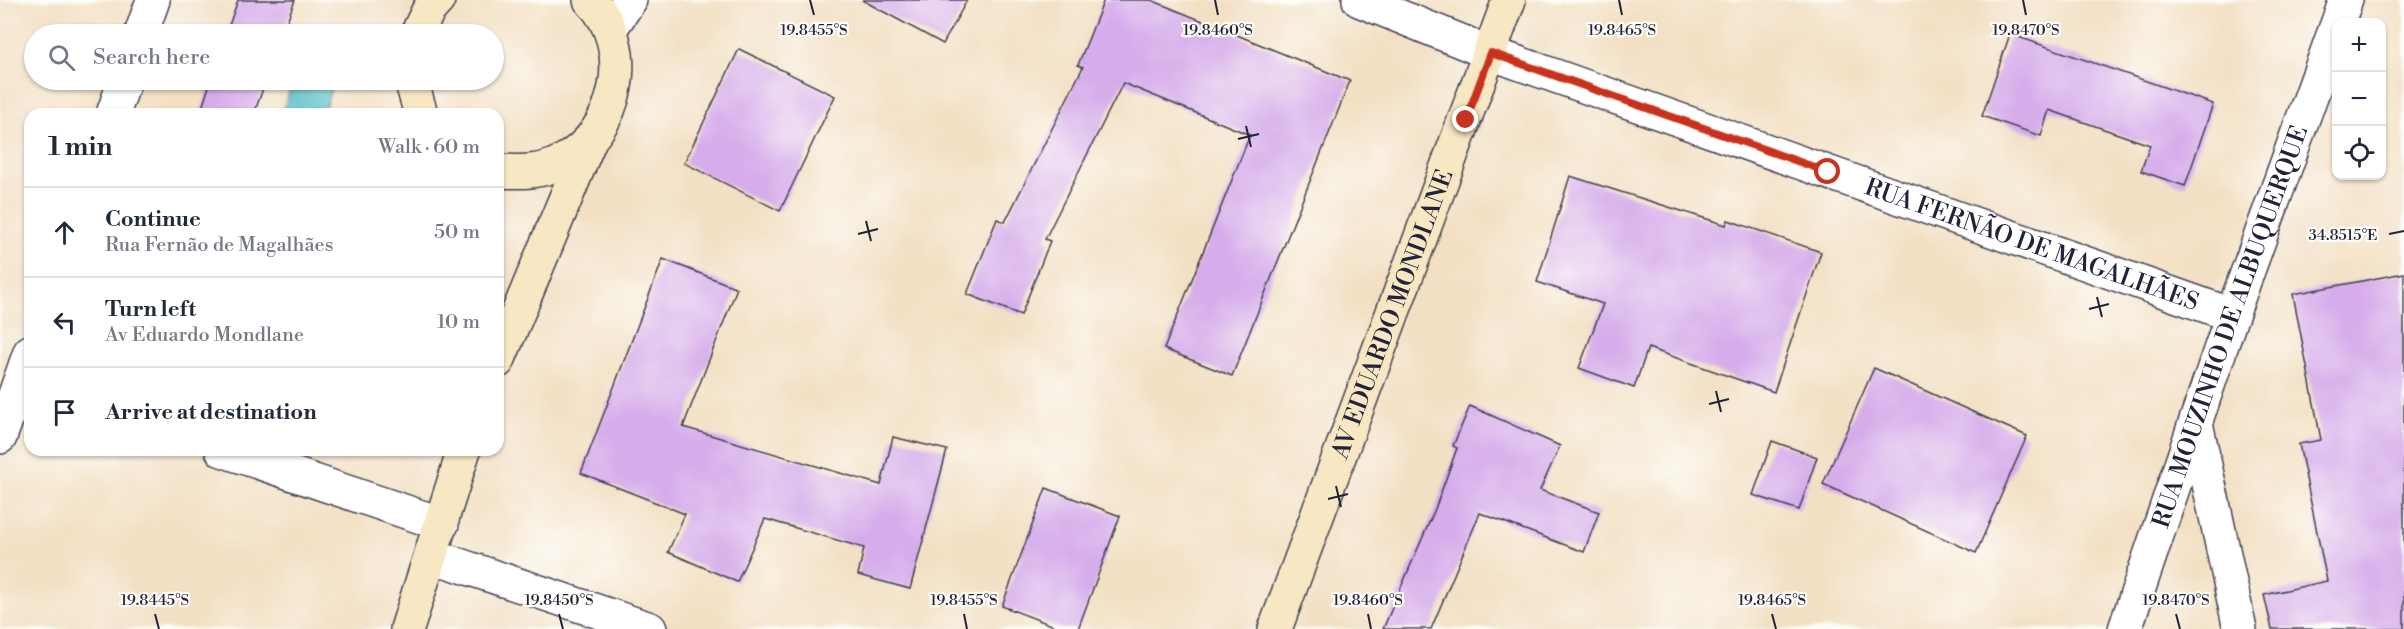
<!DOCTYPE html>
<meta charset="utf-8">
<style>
body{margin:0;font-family:"Libre Bodoni",serif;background:#f6f6f7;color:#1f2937}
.controls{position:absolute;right:18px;top:18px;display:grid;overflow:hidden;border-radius:12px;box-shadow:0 2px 4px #0004}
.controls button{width:54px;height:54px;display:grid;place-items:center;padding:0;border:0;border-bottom:2px solid #e0e1e3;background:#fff;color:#1f2937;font:30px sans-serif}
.stop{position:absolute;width:18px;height:18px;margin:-14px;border:4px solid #c8321e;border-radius:50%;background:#fff}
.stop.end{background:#c8321e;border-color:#fff;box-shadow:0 2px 6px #0008}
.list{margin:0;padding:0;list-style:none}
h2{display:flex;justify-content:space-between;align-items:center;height:78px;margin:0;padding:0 24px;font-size:26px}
h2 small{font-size:20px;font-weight:400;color:#747a83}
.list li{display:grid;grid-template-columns:39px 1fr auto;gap:18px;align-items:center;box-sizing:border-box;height:90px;padding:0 24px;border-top:2px solid #e0e1e3}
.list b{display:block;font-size:22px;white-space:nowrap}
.list p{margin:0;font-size:20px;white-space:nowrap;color:#747a83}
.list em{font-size:20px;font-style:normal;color:#747a83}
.icon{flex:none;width:33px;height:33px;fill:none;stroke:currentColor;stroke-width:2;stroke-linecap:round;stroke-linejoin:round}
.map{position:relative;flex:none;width:2404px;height:629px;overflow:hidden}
.search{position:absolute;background:#fff;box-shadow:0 2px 4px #0004;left:24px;top:24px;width:480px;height:66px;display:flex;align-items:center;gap:15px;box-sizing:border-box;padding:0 21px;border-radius:33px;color:#747a83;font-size:22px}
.panel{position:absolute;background:#fff;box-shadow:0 2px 4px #0004;left:24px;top:108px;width:480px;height:348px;border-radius:18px}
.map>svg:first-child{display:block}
</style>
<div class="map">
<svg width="2404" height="629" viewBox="0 0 2404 629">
<rect width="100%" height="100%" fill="#fdfcf7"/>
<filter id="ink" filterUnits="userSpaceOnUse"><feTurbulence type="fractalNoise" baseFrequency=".0167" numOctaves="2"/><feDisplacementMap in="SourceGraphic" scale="12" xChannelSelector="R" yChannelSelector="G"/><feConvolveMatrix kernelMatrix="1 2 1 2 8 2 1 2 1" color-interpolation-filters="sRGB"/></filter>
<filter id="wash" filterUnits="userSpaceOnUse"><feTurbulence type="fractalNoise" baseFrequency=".008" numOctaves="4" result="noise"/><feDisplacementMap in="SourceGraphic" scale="24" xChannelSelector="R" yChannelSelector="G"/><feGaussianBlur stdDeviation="1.35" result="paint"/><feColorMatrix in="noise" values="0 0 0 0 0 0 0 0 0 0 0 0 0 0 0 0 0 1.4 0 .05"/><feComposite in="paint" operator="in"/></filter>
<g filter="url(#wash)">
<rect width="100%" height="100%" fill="#f3e0c4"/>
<path fill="#50bdc8" stroke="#397082" stroke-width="1.5" d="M 293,80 L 334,80 L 323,114 L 282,114 Z"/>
<g id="blocks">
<g fill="#d6aceb">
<path d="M 238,0 L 295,0 L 282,34 L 226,34 Z"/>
<path d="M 862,0 L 967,0 L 943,44 Z"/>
<path d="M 1104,0 L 1151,0 L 1350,81 L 1232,376 L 1164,349 L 1250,135 L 1123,83 L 1045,239 L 1050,241 L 1021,315 L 967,294 L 997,219 L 1005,222 L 1083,67 L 1078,65 Z"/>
<path d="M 2010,34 L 2213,104 L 2185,186 L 2141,171 L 2150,145 L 2049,110 L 2041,136 L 1982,116 Z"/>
<path d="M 739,49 L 835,96 L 780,211 L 684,163 Z"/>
<path d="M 211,80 L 266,80 L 254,114 L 200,114 Z"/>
<path d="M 1570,176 L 1726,225 L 1728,220 L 1821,252 L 1774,392 L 1648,348 L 1634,388 L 1579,368 L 1603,304 L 1537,282 Z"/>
<path d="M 663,259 L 737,288 L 683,427 L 881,485 L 893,437 L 947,450 L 910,589 L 858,575 L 864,548 L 765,519 L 737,582 L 668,552 L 685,514 L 581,473 Z"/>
<path d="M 2404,273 L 2404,629 L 2272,629 L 2264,595 L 2327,581 L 2299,444 L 2321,440 L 2293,294 Z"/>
<path d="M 1874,368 L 2027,436 L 1976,553 L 1823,484 Z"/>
<path d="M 1470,406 L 1560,446 L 1540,490 L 1599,512 L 1584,552 L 1480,513 L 1431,629 L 1383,629 L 1435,509 L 1457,448 L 1453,446 Z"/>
<path d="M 1772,441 L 1817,457 L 1799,510 L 1753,495 Z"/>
<path d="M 1046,488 L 1120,516 L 1078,629 L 1062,629 L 1002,606 Z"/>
</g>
</g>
</g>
<g filter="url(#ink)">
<use href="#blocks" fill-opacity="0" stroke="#413e50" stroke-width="1.5"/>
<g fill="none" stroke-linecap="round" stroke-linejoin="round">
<g stroke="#413e50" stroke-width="36">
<g id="street">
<path id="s1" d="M 1359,0 L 1490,53 L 2232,315"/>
<path d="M 2338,22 L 2346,0"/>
<path d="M 610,29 L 630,0"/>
<path d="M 141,34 L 153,0"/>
<path d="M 113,114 L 125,80"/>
<path d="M 2196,423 L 2240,629"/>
<path d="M 0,437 L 30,352"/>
<path d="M 222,450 L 442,524"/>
<path d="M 432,556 L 650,629"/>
<path id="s2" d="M 2125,629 L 2232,315 L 2336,27"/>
</g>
</g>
<g stroke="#413e50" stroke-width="36">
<g id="secondary">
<path d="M 417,34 L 428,11 L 438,0"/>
<path d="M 411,80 L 421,114"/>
<path d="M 498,171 C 520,172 541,173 561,162 C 619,133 637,46 590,0"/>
<path d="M 498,361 L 589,142"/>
<path d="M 407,629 L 464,450"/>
<path id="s3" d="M 1275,629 L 1509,0"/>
</g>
</g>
<use href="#street" stroke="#fff" stroke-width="33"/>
<use href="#secondary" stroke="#f7e8c3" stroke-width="33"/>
</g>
</g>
<g fill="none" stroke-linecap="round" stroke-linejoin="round" filter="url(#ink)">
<path stroke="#c8321e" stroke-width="8" d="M 1466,120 L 1491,53 L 1828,172"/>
</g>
<path fill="none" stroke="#22223b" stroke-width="2" d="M 810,0 L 814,15M 1215,0 L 1218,15M 1619,0 L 1622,15M 2023,0 L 2026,15M 1246,126 L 1251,147M 1238,139 L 1259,134M 866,221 L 871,241M 858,234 L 878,229M 2389,234 L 2404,231M 2097,297 L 2102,317M 2089,309 L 2109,304M 1716,391 L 1721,412M 1709,404 L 1729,399M 1336,486 L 1341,507M 1328,499 L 1348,494M 155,614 L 159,629M 559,614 L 563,629M 964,614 L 967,629M 1368,614 L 1371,629M 1772,614 L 1776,629M 2176,614 L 2180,629"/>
<g text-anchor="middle" stroke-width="4.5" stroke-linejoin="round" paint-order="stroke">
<g font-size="24" fill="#22223b" stroke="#fdfcf7">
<text dy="8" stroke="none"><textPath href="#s1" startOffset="716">RUA FERNÃO DE MAGALHÃES</textPath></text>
<text dy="8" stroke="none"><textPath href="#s3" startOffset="336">AV EDUARDO MONDLANE</textPath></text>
<text dy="8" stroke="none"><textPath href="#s2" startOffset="320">RUA MOUZINHO DE ALBUQUERQUE</textPath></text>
</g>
</g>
<g font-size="15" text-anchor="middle" fill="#22223b" stroke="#fdfcf7" stroke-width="4.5" stroke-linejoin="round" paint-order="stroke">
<text x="1218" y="35">19.8460°S</text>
<text x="1622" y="35">19.8465°S</text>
<text x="2026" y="35">19.8470°S</text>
<text x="814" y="35">19.8455°S</text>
<text x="2343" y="240">34.8515°E</text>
<text x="155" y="605">19.8445°S</text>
<text x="559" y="605">19.8450°S</text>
<text x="964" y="605">19.8455°S</text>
<text x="1368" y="605">19.8460°S</text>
<text x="1772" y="605">19.8465°S</text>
<text x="2176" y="605">19.8470°S</text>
</g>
</svg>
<div class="controls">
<button>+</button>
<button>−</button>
<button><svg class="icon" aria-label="locate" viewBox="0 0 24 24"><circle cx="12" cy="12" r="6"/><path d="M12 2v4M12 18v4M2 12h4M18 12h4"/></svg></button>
</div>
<div class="stop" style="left:1828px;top:172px"></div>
<div class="stop end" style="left:1466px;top:120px"></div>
<div class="search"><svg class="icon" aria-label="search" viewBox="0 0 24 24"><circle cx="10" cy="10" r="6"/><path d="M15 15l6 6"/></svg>Search here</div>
<section class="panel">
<h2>1 min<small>Walk · 60 m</small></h2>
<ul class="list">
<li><svg class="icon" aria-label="ahead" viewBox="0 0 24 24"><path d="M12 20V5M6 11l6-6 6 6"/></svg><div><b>Continue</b><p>Rua Fernão de Magalhães</p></div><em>50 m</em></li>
<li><svg class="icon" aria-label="left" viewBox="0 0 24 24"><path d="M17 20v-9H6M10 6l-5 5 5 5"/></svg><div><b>Turn left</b><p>Av Eduardo Mondlane</p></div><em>10 m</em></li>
<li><svg class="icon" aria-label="arrive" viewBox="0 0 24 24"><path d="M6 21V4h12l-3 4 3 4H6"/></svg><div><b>Arrive at destination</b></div></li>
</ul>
</section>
</div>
